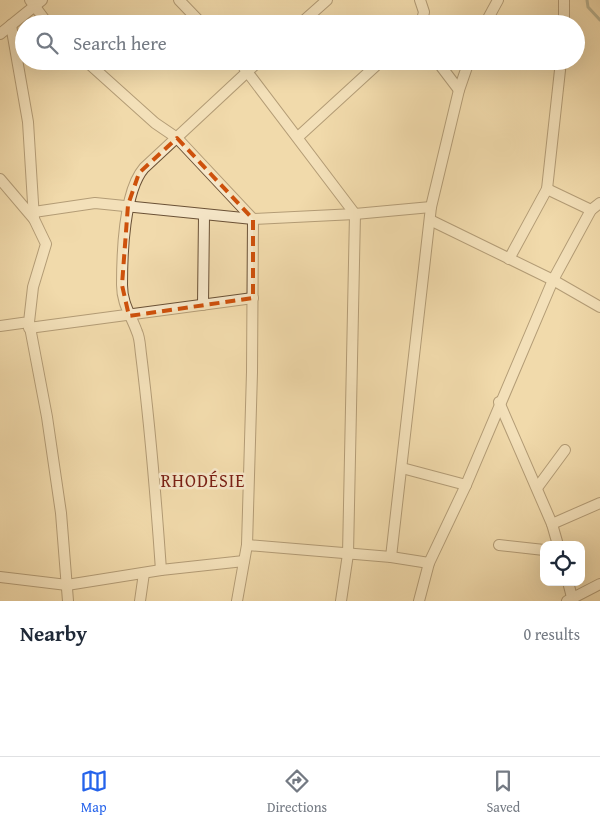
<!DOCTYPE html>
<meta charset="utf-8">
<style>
body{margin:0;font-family:"Gentium Book Plus",serif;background:#f6f6f7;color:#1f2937}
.controls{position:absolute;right:15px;bottom:15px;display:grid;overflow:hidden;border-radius:10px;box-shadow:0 5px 20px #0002}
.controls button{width:45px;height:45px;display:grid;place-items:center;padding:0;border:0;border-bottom:1px solid #e0e1e3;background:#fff;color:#1f2937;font:25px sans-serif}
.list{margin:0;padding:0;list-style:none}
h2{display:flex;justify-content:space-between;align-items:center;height:65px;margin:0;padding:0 20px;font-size:21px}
h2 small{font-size:16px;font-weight:400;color:#747a83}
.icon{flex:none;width:28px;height:28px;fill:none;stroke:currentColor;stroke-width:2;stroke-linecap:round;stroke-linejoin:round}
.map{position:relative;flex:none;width:600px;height:601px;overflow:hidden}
.search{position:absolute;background:#fff;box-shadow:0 5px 20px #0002;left:15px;right:15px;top:15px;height:55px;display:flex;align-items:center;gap:12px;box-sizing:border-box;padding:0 18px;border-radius:28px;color:#747a83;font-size:19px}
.sheet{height:155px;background:#fff}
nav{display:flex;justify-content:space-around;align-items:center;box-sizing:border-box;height:70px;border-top:1px solid #e0e1e3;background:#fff;font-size:14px;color:#747a83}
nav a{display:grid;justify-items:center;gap:2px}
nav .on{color:#2563eb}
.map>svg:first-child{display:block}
</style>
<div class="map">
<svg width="600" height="601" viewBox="0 0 600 601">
<rect width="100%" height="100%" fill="#f1daac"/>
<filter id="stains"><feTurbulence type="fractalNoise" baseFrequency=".004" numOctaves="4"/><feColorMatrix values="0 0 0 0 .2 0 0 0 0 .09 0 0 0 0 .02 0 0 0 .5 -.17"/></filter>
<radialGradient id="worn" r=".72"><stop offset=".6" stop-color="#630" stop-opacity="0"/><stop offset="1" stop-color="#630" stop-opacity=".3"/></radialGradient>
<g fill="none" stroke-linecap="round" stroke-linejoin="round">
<path stroke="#757e6c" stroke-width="3" d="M 587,0 L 588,7 L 600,20"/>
<g stroke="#6a5136" stroke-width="12">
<g id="street">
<path d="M 30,0 L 48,24"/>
<path d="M 179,0 L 202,24"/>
<path d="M 420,0 L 424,12 L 421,24"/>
<path d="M 564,0 L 564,24"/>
<path d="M 300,24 L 327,0"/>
<path d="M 485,24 L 498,0"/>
<path d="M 11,25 L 28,122 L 34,219"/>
<path d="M 0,34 L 42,0"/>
<path d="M 86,61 L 155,123 L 177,138 L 253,219 L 252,372 L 247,545 L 237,601"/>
<path d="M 239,61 L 355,214 L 348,554 L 341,601"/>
<path d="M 437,61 L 459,90"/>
<path d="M 298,137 L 381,61"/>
<path d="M 0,179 L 34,219 L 46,244 L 33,287 L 29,322 L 0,326"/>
<path d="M 547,189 L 591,210"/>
<path d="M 34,212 L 95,203 L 253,219 L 355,214 L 431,207"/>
<path d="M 430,220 L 553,280 L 600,307"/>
<path d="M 509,259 L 547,189 L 561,61"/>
<path d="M 203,305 L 204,216"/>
<path d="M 29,322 L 47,417 L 61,513 L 68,601"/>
<path d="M 29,328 L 253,298"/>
<path d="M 499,402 L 552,524 L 558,545"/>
<path d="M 402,468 L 466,485 L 553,280 L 591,210 L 600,203"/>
<path d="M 537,488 L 565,450"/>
<path d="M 552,524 L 600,503"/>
<path d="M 247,545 L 391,557 L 429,563"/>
<path d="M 499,545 L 544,550"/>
<path d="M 391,557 L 431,207 L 459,90 L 469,61"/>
<path d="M 161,570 C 156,498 150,426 141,354 C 140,347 140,338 137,332 C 131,315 122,304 122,285 C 122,255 124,191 144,168 L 259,61"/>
<path d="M 0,577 L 67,585 L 161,570 L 244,561"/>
<path d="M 568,582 L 573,601"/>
<path d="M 140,601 L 144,573"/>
<path d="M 419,601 L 429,563 L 466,485"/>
<path d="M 567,601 L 600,584"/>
</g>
</g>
<use href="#street" stroke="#f6e7c9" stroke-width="10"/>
</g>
<path d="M0 0H600V601H0ZM 177,138 L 253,219 L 253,298 L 129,316 L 122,285 L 128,205 L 139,173 Z" fill="#f1daac" fill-opacity=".55" fill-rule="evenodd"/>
<path fill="none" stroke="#ce510c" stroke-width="4" stroke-dasharray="10 6" stroke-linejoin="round" d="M 177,138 L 253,219 L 253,298 L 129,316 L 122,285 L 128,205 L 139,173 Z"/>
<g text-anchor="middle" stroke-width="5" stroke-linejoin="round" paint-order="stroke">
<g font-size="18" letter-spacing="1" fill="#7a1f14" stroke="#f6e7c9">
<text x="203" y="487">RHODÉSIE</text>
</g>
</g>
<rect width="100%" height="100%" filter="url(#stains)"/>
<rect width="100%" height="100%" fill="url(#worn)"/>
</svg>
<div class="controls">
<button><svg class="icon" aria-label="locate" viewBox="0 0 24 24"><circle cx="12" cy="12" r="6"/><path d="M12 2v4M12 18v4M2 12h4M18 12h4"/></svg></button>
</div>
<div class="search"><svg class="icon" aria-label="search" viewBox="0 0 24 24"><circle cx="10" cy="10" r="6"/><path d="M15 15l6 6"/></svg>Search here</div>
</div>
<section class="sheet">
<h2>Nearby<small>0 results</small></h2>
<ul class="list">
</ul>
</section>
<nav>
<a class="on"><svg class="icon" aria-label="map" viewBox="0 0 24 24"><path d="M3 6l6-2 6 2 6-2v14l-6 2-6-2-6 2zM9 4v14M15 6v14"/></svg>Map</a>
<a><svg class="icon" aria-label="directions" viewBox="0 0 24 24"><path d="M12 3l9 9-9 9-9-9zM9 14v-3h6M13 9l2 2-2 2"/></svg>Directions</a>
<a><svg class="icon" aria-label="saved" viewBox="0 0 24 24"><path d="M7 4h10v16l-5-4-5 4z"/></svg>Saved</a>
</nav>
